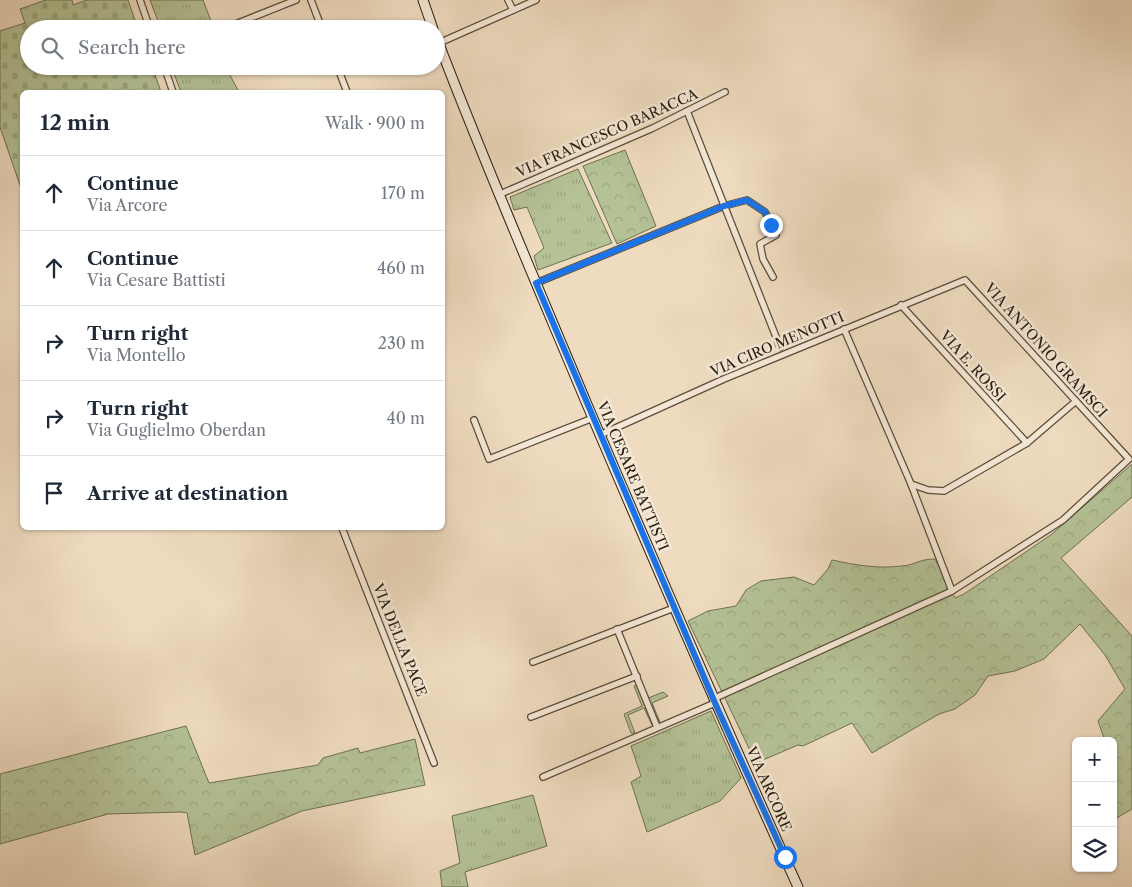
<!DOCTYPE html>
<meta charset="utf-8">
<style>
body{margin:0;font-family:"Libre Caslon Text",serif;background:#f2f2f3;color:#1f2937}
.controls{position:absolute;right:15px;bottom:15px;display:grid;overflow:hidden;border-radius:8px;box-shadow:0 1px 4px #0004}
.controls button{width:45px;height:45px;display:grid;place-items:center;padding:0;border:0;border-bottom:1px solid #e0e1e3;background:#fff;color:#1f2937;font:25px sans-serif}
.stop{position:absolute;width:15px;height:15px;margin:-11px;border:4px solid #1a73e8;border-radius:50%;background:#fff}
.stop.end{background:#1a73e8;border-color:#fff;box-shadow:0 1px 5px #0008}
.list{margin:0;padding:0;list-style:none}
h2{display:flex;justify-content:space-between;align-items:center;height:65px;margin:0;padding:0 20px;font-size:21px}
h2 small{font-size:16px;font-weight:400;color:#747a83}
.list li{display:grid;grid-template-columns:32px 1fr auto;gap:15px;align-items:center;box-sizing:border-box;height:75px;padding:0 20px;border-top:1px solid #e0e1e3}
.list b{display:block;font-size:19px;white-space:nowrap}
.list p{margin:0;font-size:16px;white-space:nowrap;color:#747a83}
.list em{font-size:16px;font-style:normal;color:#747a83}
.icon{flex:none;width:28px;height:28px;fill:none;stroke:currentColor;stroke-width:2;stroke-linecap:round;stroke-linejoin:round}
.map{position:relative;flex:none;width:1132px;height:887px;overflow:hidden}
.search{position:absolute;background:#fff;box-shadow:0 1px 4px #0004;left:20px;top:20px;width:425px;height:55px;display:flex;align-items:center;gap:12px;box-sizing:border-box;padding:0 18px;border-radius:28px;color:#747a83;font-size:19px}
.panel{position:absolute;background:#fff;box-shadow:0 1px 4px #0004;left:20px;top:90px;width:425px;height:440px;border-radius:8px}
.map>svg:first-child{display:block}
</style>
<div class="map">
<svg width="1132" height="887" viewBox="0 0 1132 887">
<defs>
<pattern id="grass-tufts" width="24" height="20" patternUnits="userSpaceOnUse" patternTransform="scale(1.25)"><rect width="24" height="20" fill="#b4c296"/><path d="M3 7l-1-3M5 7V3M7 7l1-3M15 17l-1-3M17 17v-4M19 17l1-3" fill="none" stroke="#9ba680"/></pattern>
<pattern id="forest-crowns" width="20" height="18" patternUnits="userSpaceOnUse" patternTransform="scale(1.25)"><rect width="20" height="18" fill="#b4c296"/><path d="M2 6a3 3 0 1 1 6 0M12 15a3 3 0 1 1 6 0" fill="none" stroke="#9ba680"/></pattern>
<pattern id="cemetery-stones" width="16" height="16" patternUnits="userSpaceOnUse" patternTransform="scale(1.25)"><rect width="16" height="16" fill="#b4c296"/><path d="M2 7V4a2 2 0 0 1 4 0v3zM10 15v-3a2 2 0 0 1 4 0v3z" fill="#9ba680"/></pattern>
</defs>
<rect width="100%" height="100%" fill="#efdcc0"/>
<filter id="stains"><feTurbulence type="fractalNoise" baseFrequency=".004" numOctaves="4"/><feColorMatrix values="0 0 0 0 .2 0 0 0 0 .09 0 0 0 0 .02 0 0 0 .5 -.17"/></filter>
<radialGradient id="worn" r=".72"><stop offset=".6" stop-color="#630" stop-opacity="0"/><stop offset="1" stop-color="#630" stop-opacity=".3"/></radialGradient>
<g fill="url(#grass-tufts)" stroke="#6e7052">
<path d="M 150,0 L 203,0 L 213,26 L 208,29 L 161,29 Z"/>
<path d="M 171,66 L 225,66 L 239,92 L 181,92 Z"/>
<path d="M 578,169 L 612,243 L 538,270 L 534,256 L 544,248 L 527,207 L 514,210 L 510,197 Z"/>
<path d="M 711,711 L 741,778 L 720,801 L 647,832 L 631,782 L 641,776 L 631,746 Z"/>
<path d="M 533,795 L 547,846 L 465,872 L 468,887 L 442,887 L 440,871 L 460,863 L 452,816 Z"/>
</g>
<g fill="url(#forest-crowns)" stroke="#6e7052">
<path d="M 625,150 L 656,226 L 617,244 L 583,166 Z"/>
<path d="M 1132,464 L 1132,497 L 1061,558 L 1132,636 L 1132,809 L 1113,820 L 1113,741 L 1104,738 L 1098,721 L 1125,689 L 1105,655 L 1080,624 L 1044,659 L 1015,671 L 988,676 L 975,695 L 955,709 L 939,714 L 872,753 L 852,723 L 803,746 L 798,745 L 756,763 L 688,621 L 708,611 L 736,606 L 746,590 L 761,581 L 794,577 L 814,585 L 828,569 L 832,560 C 856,565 877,569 902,566 C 915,565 919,559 935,559 L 955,598 L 964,594 L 1052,534 Z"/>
<path d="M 186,726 L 209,783 L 318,765 L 323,758 L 358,748 L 360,753 L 415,739 L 425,785 L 302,811 L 195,855 L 187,813 L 181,812 L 108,814 L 0,844 L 0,774 Z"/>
</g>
<path fill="url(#cemetery-stones)" stroke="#6e7052" d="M 46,0 L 72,0 L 73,5 L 87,0 L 128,0 L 138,29 L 29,29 L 29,66 L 152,66 L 161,92 L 22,92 L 22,191 L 0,127 L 0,31 L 25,23 L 20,9 Z"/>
<path fill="#b4c296" stroke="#6e7052" d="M 640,684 L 646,699 L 663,692 L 668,696 L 652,703 L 660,722 L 652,725 L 644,708 L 628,715 L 635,733 L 631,733 L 624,714 L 642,706 L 634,686 Z"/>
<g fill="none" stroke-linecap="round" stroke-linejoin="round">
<g stroke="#5a4d3b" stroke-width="8">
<g id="street">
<path d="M 140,0 L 150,29"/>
<path d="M 311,0 L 322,29"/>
<path d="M 508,0 L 513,10"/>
<path d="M 219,29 L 221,25 L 233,25 L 296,0"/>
<path d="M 439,43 L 536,0"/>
<path d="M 164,66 L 173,92"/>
<path d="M 337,66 L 347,92"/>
<path d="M 687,111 L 780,347"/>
<path d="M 498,195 L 653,128 L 725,92"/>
<path d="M 536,283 L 724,206 L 747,200 L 765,212 L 776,235 L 760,244 L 763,259 L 773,277"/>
<path d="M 901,305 L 1027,443"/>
<path d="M 844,329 L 911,484 L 952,591"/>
<path d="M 474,420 L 489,459 L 593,418"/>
<path d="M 600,435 L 724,379 L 965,280 L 1129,459 L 1063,520 L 952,591 L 713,699"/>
<path d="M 911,484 L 928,490 L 944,491 L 1027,443 L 1076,401"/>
<path d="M 342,528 L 434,763"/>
<path d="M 617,629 L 657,727"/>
<path d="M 533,662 L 674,608"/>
<path d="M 531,717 L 637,676"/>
<path d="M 543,777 L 715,703"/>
</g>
</g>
<g stroke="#281d0f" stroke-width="11">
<g id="secondary">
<path d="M 423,0 L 433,29"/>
<path d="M 436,36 C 483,160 535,280 586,402 C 655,564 725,726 798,887"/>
</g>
</g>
<use href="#street" stroke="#f5e8d6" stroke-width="5.5"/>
<use href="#secondary" stroke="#f5e8d6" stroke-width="9"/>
</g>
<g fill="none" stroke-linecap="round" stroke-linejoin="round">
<path stroke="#1a73e8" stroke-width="6" d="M 771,225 L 765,212 L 747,200 L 724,206 L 536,283 L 715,703 L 785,857"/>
</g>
<g text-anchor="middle" stroke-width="5" stroke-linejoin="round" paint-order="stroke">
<g font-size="14" fill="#281d0f" stroke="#f5e8d6">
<text transform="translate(607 133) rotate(-24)" y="5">VIA FRANCESCO BARACCA</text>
<text transform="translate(777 344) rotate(-23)" y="5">VIA CIRO MENOTTI</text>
<text transform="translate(1046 350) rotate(48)" y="5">VIA ANTONIO GRAMSCI</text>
<text transform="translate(973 366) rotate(48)" y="5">VIA E. ROSSI</text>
<text transform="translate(633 476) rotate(67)" y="5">VIA CESARE BATTISTI</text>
<text transform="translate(400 640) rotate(68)" y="5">VIA DELLA PACE</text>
<text transform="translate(769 789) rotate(66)" y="5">VIA ARCORE</text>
</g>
</g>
<rect width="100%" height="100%" filter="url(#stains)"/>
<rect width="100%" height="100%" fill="url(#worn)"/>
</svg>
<div class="controls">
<button>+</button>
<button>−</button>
<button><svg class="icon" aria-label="layers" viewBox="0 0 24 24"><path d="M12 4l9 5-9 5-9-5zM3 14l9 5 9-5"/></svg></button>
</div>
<div class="stop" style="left:785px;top:857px"></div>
<div class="stop end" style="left:771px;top:225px"></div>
<div class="search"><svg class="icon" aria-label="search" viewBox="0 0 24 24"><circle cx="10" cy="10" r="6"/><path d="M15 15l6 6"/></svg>Search here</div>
<section class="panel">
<h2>12 min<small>Walk · 900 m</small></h2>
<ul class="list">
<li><svg class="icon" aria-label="ahead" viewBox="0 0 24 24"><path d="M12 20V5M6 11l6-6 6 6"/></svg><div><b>Continue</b><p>Via Arcore</p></div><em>170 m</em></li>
<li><svg class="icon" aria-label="ahead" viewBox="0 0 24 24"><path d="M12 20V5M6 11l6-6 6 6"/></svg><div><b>Continue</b><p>Via Cesare Battisti</p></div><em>460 m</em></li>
<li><svg class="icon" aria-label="right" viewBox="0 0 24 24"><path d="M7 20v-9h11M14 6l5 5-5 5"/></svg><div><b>Turn right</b><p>Via Montello</p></div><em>230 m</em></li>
<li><svg class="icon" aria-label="right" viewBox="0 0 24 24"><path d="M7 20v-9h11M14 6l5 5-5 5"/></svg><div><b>Turn right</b><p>Via Guglielmo Oberdan</p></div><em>40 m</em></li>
<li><svg class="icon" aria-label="arrive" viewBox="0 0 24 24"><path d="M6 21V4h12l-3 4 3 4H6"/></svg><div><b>Arrive at destination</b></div></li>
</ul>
</section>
</div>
